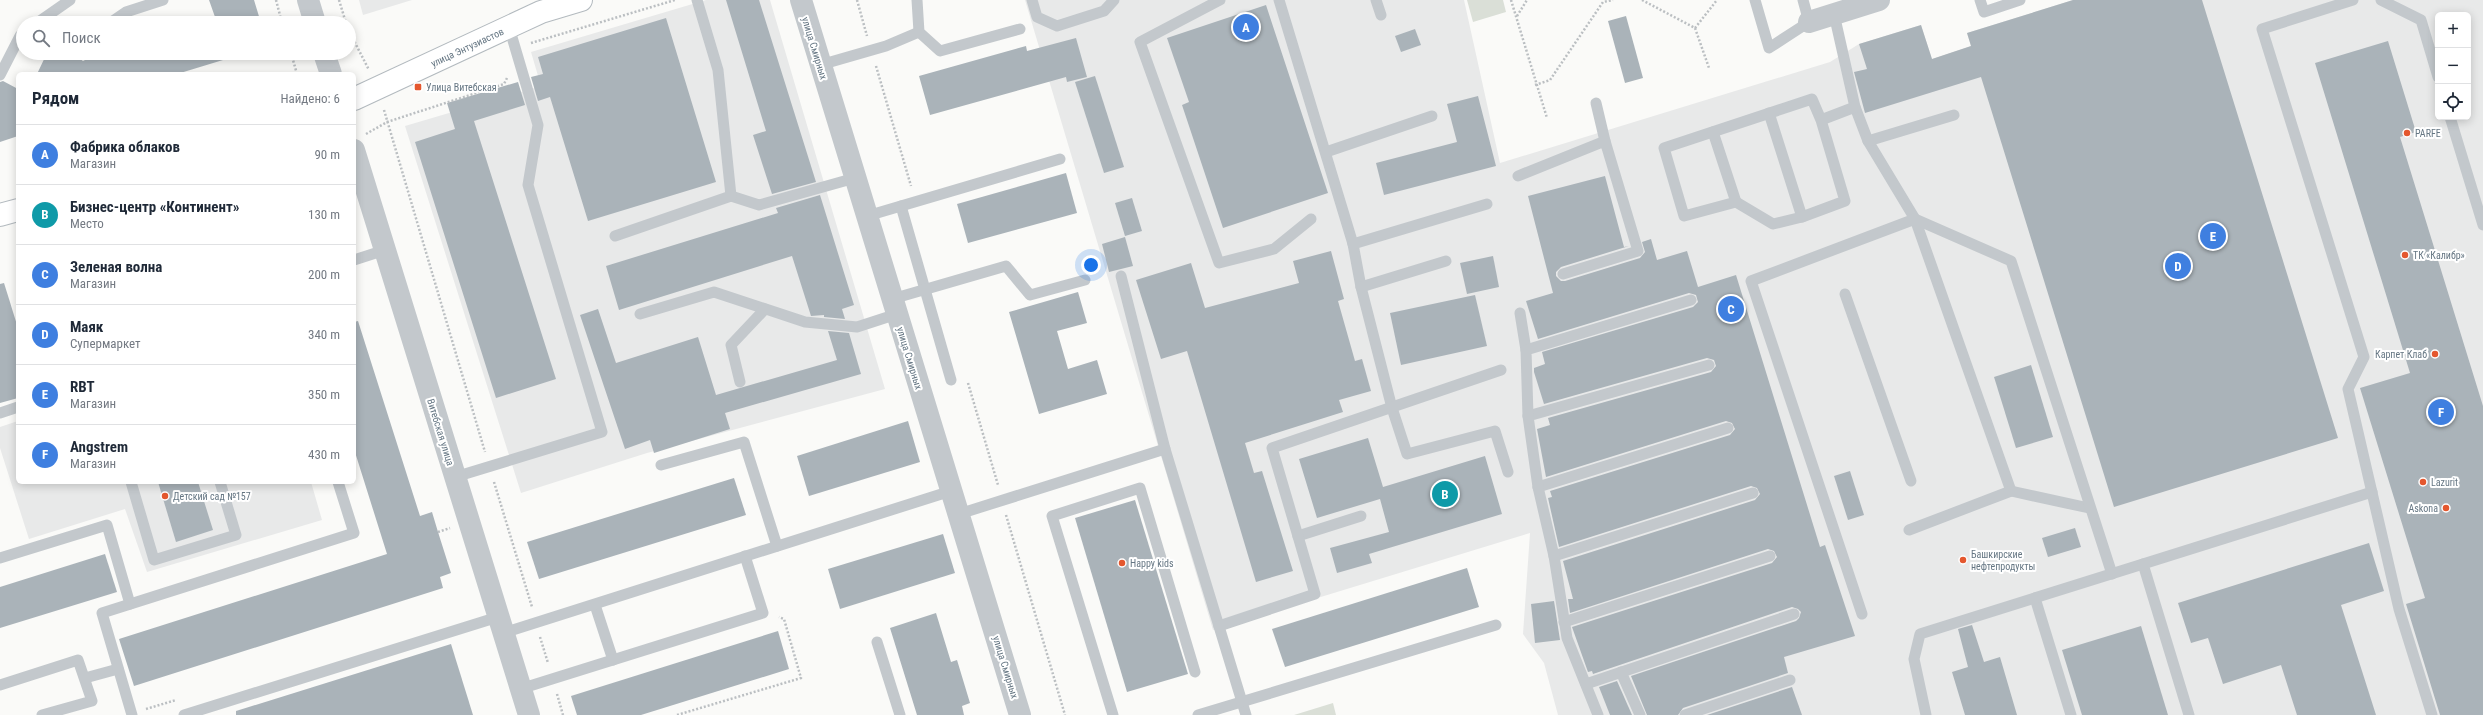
<!DOCTYPE html>
<html lang="ru">
<meta charset="utf-8">
<style>
body{margin:0;font-family:"Roboto Condensed",sans-serif;background:#f2f2f3;color:#1f2937}
.controls{position:absolute;right:12px;top:12px;display:grid;overflow:hidden;border-radius:6px;box-shadow:0 2px 10px #0003}
.controls button{width:36px;height:36px;display:grid;place-items:center;padding:0;border:0;border-bottom:1px solid #e0e1e3;background:#fff;color:#1f2937;font:20px sans-serif}
.you{position:absolute;left:1091px;top:265px;width:14px;height:14px;margin:-10px;border:3px solid #fff;border-radius:50%;background:#1a73e8;box-shadow:0 0 0 6px #1a73e833}
.badge{display:grid;place-items:center;width:26px;height:26px;border-radius:50%;background:#e4572e;color:#fff;font-size:13px;font-weight:700}
.pin{position:absolute;translate:-50% -50%;border:2px solid #fff;box-shadow:0 1px 4px #0006}
.list{margin:0;padding:0;list-style:none}
h2{display:flex;justify-content:space-between;align-items:center;height:52px;margin:0;padding:0 16px;font-size:17px}
h2 small{font-size:13px;font-weight:400;color:#747a83}
.list li{display:grid;grid-template-columns:26px 1fr auto;gap:12px;align-items:center;box-sizing:border-box;height:60px;padding:0 16px;border-top:1px solid #e0e1e3}
.list b{display:block;font-size:15px;white-space:nowrap}
.list p{margin:0;font-size:13px;white-space:nowrap;color:#747a83}
.list em{font-size:13px;font-style:normal;color:#747a83}
.icon{flex:none;width:22px;height:22px;fill:none;stroke:currentColor;stroke-width:2;stroke-linecap:round;stroke-linejoin:round}
.map{position:relative;flex:none;width:2483px;height:715px;overflow:hidden}
.search{position:absolute;background:#fff;box-shadow:0 2px 10px #0003;left:16px;top:16px;width:340px;height:44px;display:flex;align-items:center;gap:10px;box-sizing:border-box;padding:0 14px;border-radius:22px;color:#747a83;font-size:15px}
.panel{position:absolute;background:#fff;box-shadow:0 2px 10px #0003;left:16px;top:72px;width:340px;height:412px;border-radius:6px}
.map>svg:first-child{display:block}
</style>
<div class="map">
<svg width="2483" height="715" viewBox="0 0 2483 715">
<rect width="100%" height="100%" fill="#fafaf8"/>
<g fill="#e8e9e9" fill-rule="evenodd">
<path d="M 359,0 L 412,0 L 363,15 Z"/>
<path d="M 706,0 L 770,0 L 885,389 L 647,453 L 521,493 L 405,126 L 541,86 L 531,52 Z"/>
<path d="M 1025,0 L 1464,0 L 1500,163 L 1830,62 L 1859,44 L 1921,25 L 1932,59 L 1971,46 L 1967,33 L 2073,0 L 2483,0 L 2483,715 L 1558,715 L 1544,663 L 1523,634 L 1530,533 L 1213,630 ZM 2438,15 L 2468,15 L 2468,117 L 2438,117 Z"/>
<path d="M 18,421 L 18,482 L 311,482 L 322,520 L 147,572 L 125,509 L 29,539 L 0,448 L 0,427 Z"/>
</g>
<g fill="#dadfd7">
<path d="M 1467,0 L 1503,0 L 1506,12 L 1473,22 Z"/>
<path d="M 1333,703 L 1336,715 L 1294,715 Z"/>
</g>
<g fill="#aab3b9">
<path d="M 209,0 L 254,0 L 261,23 L 196,23 L 215,17 Z"/>
<path d="M 726,0 L 759,0 L 816,182 L 772,194 L 753,135 L 766,131 Z"/>
<path d="M 2073,0 L 2202,0 L 2338,438 L 2114,507 L 1981,77 L 1865,113 L 1854,72 L 1867,69 L 1859,44 L 1921,25 L 1932,59 L 1971,46 L 1967,33 Z"/>
<path d="M 1266,5 L 1328,193 L 1223,228 L 1182,105 L 1189,102 L 1167,38 Z"/>
<path d="M 1626,16 L 1643,78 L 1625,83 L 1608,21 Z"/>
<path d="M 666,18 L 716,182 L 588,221 L 550,97 L 538,101 L 531,77 L 543,74 L 538,57 Z"/>
<path d="M 1415,29 L 1421,45 L 1401,52 L 1395,36 Z"/>
<path d="M 1076,38 L 1087,77 L 1067,82 L 1066,77 L 930,115 L 919,76 L 1026,46 L 1027,51 Z"/>
<path d="M 2388,41 L 2416,132 L 2400,137 L 2483,406 L 2483,715 L 2440,715 L 2406,604 L 2425,598 L 2360,388 L 2410,373 L 2315,63 Z"/>
<path d="M 47,53 L 76,56 L 83,61 L 89,58 L 90,53 L 246,53 L 177,74 L 37,74 Z"/>
<path d="M 1095,76 L 1124,167 L 1104,173 L 1075,82 Z"/>
<path d="M 3,81 L 18,89 L 18,136 L 0,142 L 0,82 Z"/>
<path d="M 518,82 L 525,105 L 474,121 L 556,379 L 496,398 L 415,142 L 455,129 L 447,103 Z"/>
<path d="M 1478,96 L 1496,166 L 1384,195 L 1376,163 L 1457,142 L 1447,104 Z"/>
<path d="M 1066,173 L 1077,213 L 968,243 L 957,204 Z"/>
<path d="M 1605,176 L 1624,247 L 1629,246 L 1561,267 L 1556,272 L 1556,276 L 1561,281 L 1565,281 L 1640,258 L 1645,252 L 1642,242 L 1651,239 L 1657,260 L 1687,251 L 1698,287 L 1736,275 L 1820,547 L 1825,545 L 1855,636 L 1784,657 L 1788,673 L 1683,708 L 1678,715 L 1647,715 L 1631,676 L 1796,621 L 1799,618 L 1801,612 L 1798,609 L 1792,607 L 1593,674 L 1592,671 L 1588,672 L 1572,627 L 1772,563 L 1777,557 L 1774,551 L 1768,549 L 1570,613 L 1568,599 L 1573,599 L 1563,561 L 1755,500 L 1760,494 L 1757,488 L 1751,486 L 1559,547 L 1548,498 L 1552,497 L 1550,491 L 1730,435 L 1735,429 L 1732,423 L 1726,421 L 1546,477 L 1537,429 L 1550,425 L 1548,418 L 1711,372 L 1716,366 L 1714,360 L 1707,358 L 1544,404 L 1534,372 L 1534,368 L 1545,364 L 1542,352 L 1693,307 L 1698,302 L 1696,295 L 1689,293 L 1538,339 L 1526,301 L 1553,293 L 1528,196 Z"/>
<path d="M 820,195 L 854,305 L 842,309 L 845,319 L 824,317 L 824,315 L 811,316 L 792,256 L 619,310 L 606,266 L 778,213 L 776,208 Z"/>
<path d="M 1132,198 L 1142,231 L 1125,236 L 1115,203 Z"/>
<path d="M 1125,237 L 1133,266 L 1109,272 L 1102,244 Z"/>
<path d="M 1331,251 L 1344,299 L 1338,301 L 1355,361 L 1362,359 L 1371,391 L 1339,400 L 1343,412 L 1245,443 L 1254,473 L 1262,471 L 1293,571 L 1256,582 L 1187,351 L 1161,359 L 1136,280 L 1191,263 L 1205,308 L 1299,283 L 1293,261 Z"/>
<path d="M 1493,256 L 1499,287 L 1467,294 L 1460,263 Z"/>
<path d="M 4,283 L 18,328 L 18,398 L 0,403 L 0,284 Z"/>
<path d="M 1078,292 L 1087,323 L 1057,331 L 1068,369 L 1097,360 L 1107,394 L 1039,414 L 1009,312 Z"/>
<path d="M 1475,295 L 1487,346 L 1401,365 L 1390,313 Z"/>
<path d="M 598,309 L 616,363 L 698,337 L 716,395 L 837,360 L 828,331 L 849,333 L 861,374 L 725,413 L 730,429 L 654,453 L 650,440 L 625,449 L 580,315 Z"/>
<path d="M 358,321 L 420,516 L 432,512 L 438,532 L 451,573 L 440,577 L 443,588 L 134,686 L 119,639 L 387,554 L 354,449 L 354,322 Z"/>
<path d="M 2031,365 L 2053,437 L 2016,448 L 1994,377 Z"/>
<path d="M 908,421 L 920,462 L 809,496 L 797,456 Z"/>
<path d="M 1368,438 L 1383,487 L 1485,456 L 1502,514 L 1369,554 L 1372,563 L 1337,573 L 1330,548 L 1389,532 L 1380,499 L 1317,518 L 1299,459 Z"/>
<path d="M 1850,471 L 1864,515 L 1848,520 L 1834,476 Z"/>
<path d="M 734,478 L 746,515 L 539,579 L 527,542 Z"/>
<path d="M 158,482 L 198,482 L 213,530 L 176,542 Z"/>
<path d="M 1135,500 L 1188,674 L 1127,692 L 1075,518 Z"/>
<path d="M 2075,528 L 2081,547 L 2048,557 L 2042,538 Z"/>
<path d="M 943,534 L 955,573 L 840,609 L 828,569 Z"/>
<path d="M 2369,543 L 2384,591 L 2341,605 L 2376,715 L 2297,715 L 2281,665 L 2223,684 L 2208,638 L 2191,643 L 2178,603 Z"/>
<path d="M 105,554 L 117,592 L 0,628 L 0,587 Z"/>
<path d="M 1467,568 L 1479,607 L 1285,667 L 1272,629 Z"/>
<path d="M 1554,601 L 1560,640 L 1535,643 L 1531,604 Z"/>
<path d="M 936,613 L 951,662 L 957,660 L 970,703 L 962,706 L 964,715 L 917,715 L 890,628 Z"/>
<path d="M 1972,625 L 1984,662 L 2000,657 L 2017,715 L 1965,715 L 1952,672 L 1968,667 L 1958,629 Z"/>
<path d="M 2141,626 L 2168,715 L 2082,715 L 2062,650 Z"/>
<path d="M 778,631 L 789,669 L 641,715 L 577,715 L 571,696 Z"/>
<path d="M 451,644 L 473,715 L 236,715 L 236,711 Z"/>
<path d="M 1617,681 L 1632,715 L 1610,715 L 1599,687 Z"/>
<path d="M 1792,687 L 1802,715 L 1707,715 Z"/>
</g>
<g fill="none" stroke-linecap="round" stroke-linejoin="round">
<g stroke="#b3babf" stroke-width="24">
<g id="secondary">
<path d="M 354,99 L 541,12 L 581,0"/>
<path d="M 0,215 L 18,210"/>
</g>
</g>
<g stroke="#bbbfc2" stroke-width="2.5" stroke-dasharray="2 2" stroke-linecap="butt">
<path d="M 276,0 L 282,23"/>
<path d="M 339,0 L 346,23"/>
<path d="M 857,0 L 867,36"/>
<path d="M 1511,0 L 1547,118"/>
<path d="M 1642,0 L 1695,28 L 1709,68"/>
<path d="M 1517,16 L 1527,0"/>
<path d="M 1695,28 L 1717,0"/>
<path d="M 349,31 L 369,70"/>
<path d="M 531,43 L 675,0"/>
<path d="M 291,53 L 297,74"/>
<path d="M 876,66 L 911,186"/>
<path d="M 1535,85 L 1550,80 L 1603,2 L 1613,0"/>
<path d="M 384,110 L 485,452"/>
<path d="M 366,134 L 387,122 L 504,84 L 507,78"/>
<path d="M 968,383 L 998,485"/>
<path d="M 494,482 L 532,607"/>
<path d="M 1006,515 L 1065,715"/>
<path d="M 438,532 L 450,528"/>
<path d="M 540,637 L 548,663"/>
<path d="M 557,694 L 563,715"/>
<path d="M 146,709 L 176,700"/>
<path d="M 677,715 L 801,678 L 784,619 L 779,617"/>
</g>
<g stroke="#c3c8cc" stroke-width="11">
<path d="M 917,0 L 919,32 L 940,51 L 1020,29"/>
<path d="M 1032,0 L 1037,17 L 1057,26 L 1104,11 L 1114,0"/>
<path d="M 1220,0 L 1140,42 L 1219,263 L 1274,249 L 1311,219"/>
<path d="M 1279,0 L 1353,244 L 1361,287 L 1392,408 L 1407,454 L 1495,431 L 1508,472"/>
<path d="M 1376,0 L 1381,15"/>
<path d="M 1755,0 L 1769,48 L 1809,22 L 1803,0"/>
<path d="M 1980,0 L 1984,12 L 2020,0"/>
<path d="M 2353,0 L 2262,29 L 2364,357 L 2348,389 L 2399,609 L 2432,715"/>
<path d="M 2381,0 L 2421,20 L 2438,77"/>
<path d="M 1834,14 L 1855,107 L 1868,141 L 1915,219 L 2011,491 L 1909,530"/>
<path d="M 37,23 L 70,0"/>
<path d="M 110,23 L 126,12 L 163,0"/>
<path d="M 83,53 L 83,54"/>
<path d="M 820,65 L 886,46 L 919,32"/>
<path d="M 0,75 L 20,36 L 23,33"/>
<path d="M 1596,103 L 1605,141"/>
<path d="M 1769,113 L 1802,217"/>
<path d="M 2450,117 L 2483,225"/>
<path d="M 1821,120 L 1812,99 L 1664,148 L 1684,216 L 1736,202 L 1773,224 L 1802,217 L 1845,201 L 1821,120 L 1855,107"/>
<path d="M 1713,132 L 1736,202"/>
<path d="M 1868,141 L 1954,115"/>
<path d="M 1326,152 L 1432,116"/>
<path d="M 1518,176 L 1605,141 L 1638,251 L 1563,274"/>
<path d="M 731,196 L 759,205 L 855,178"/>
<path d="M 901,206 L 951,380"/>
<path d="M 867,216 L 1060,159"/>
<path d="M 615,236 L 731,196 L 718,70 L 697,0"/>
<path d="M 1353,244 L 1487,204"/>
<path d="M 354,260 L 385,250"/>
<path d="M 1121,276 L 1165,449"/>
<path d="M 1361,287 L 1446,261"/>
<path d="M 1845,294 L 1911,481"/>
<path d="M 892,299 L 1006,266 L 1030,295 L 1085,280"/>
<path d="M 1520,313 L 1526,350"/>
<path d="M 640,314 L 714,292 L 805,322 L 857,327 L 897,314"/>
<path d="M 740,382 L 731,345 L 765,309"/>
<path d="M 0,413 L 18,407"/>
<path d="M 1528,416 L 1709,365"/>
<path d="M 661,465 L 744,442 L 777,546"/>
<path d="M 455,477 L 602,432 L 528,185 L 538,125 L 509,27"/>
<path d="M 131,482 L 154,560 L 236,535 L 220,482"/>
<path d="M 1538,487 L 1728,428"/>
<path d="M 2011,491 L 2089,508"/>
<path d="M 959,514 L 1165,449 L 1246,715"/>
<path d="M 1298,536 L 1361,516"/>
<path d="M 1554,556 L 1753,493"/>
<path d="M 0,558 L 107,525 L 130,604"/>
<path d="M 2035,598 L 2071,715"/>
<path d="M 595,605 L 613,660"/>
<path d="M 1862,614 L 1751,281 L 1915,219 L 2011,261 L 2112,574"/>
<path d="M 1564,622 L 1770,556"/>
<path d="M 1219,626 L 1315,594 L 1272,448 L 1501,370"/>
<path d="M 503,633 L 951,491"/>
<path d="M 877,642 L 900,715"/>
<path d="M 1621,672 L 1640,715"/>
<path d="M 85,678 L 118,669"/>
<path d="M 1586,684 L 1794,614"/>
<path d="M 0,685 L 78,660 L 92,701 L 42,715"/>
<path d="M 520,689 L 763,613 L 745,556"/>
<path d="M 132,715 L 102,613 L 354,533 L 338,482"/>
<path d="M 184,715 L 498,617"/>
<path d="M 1113,715 L 1052,516 L 1140,488 L 1195,672"/>
<path d="M 1198,715 L 1496,625"/>
<path d="M 1598,715 L 1567,638 L 1554,556 L 1538,487 L 1528,416 L 1526,350 L 1691,300"/>
<path d="M 1685,715 L 1790,680"/>
<path d="M 1926,715 L 1914,659 L 1920,634 L 2143,564"/>
<path d="M 2189,715 L 2143,564 L 2372,492"/>
</g>
<g stroke="#c3c8cc" stroke-width="22">
<path d="M 308,0 L 315,23"/>
<path d="M 801,0 L 1020,715"/>
<path d="M 1809,22 L 1879,0"/>
<path d="M 324,53 L 331,74"/>
<path d="M 354,150 L 529,715"/>
</g>
<use href="#secondary" stroke="#fff" stroke-width="22"/>
</g>
<g fill="#e4572e" stroke="#fff" stroke-width="1.5">
<rect x="414" y="83" width="8" height="8" rx="2"/>
<circle cx="2407" cy="133" r="4"/>
<circle cx="2405" cy="255" r="4"/>
<circle cx="2435" cy="354" r="4"/>
<circle cx="2423" cy="482" r="4"/>
<circle cx="165" cy="496" r="4"/>
<circle cx="2446" cy="508" r="4"/>
<circle cx="1963" cy="560" r="4"/>
<circle cx="1122" cy="563" r="4"/>
</g>
<g text-anchor="middle" stroke-width="4" stroke-linejoin="round" paint-order="stroke">
<g font-size="10" fill="#657683" stroke="#fff">
<text transform="translate(467 47) rotate(-25)" y="4">улица Энтузиастов</text>
<text transform="translate(815 48) rotate(73)" y="4">улица Смирных</text>
<text transform="translate(910 358) rotate(73)" y="4">улица Смирных</text>
<text transform="translate(441 432) rotate(73)" y="4">Витебская улица</text>
<text transform="translate(1006 667) rotate(73)" y="4">улица Смирных</text>
</g>
<g font-size="10" fill="#657683" stroke="#fff" text-anchor="start">
<text x="426" y="91">Улица Витебская</text>
<text x="2415" y="137">PARFE</text>
<text x="2413" y="259">ТК «Калибр»</text>
<text x="2427" y="358" text-anchor="end">Карпет Клаб</text>
<text x="2431" y="486">Lazurit</text>
<text x="173" y="500">Детский сад №157</text>
<text x="2438" y="512" text-anchor="end">Askona</text>
<text x="1971" y="558">Башкирские<tspan x="1971" dy="12">нефтепродукты</tspan></text>
<text x="1130" y="567">Happy kids</text>
</g>
</g>
</svg>
<div class="controls">
<button>+</button>
<button>−</button>
<button><svg class="icon" aria-label="locate" viewBox="0 0 24 24"><circle cx="12" cy="12" r="6"/><path d="M12 2v4M12 18v4M2 12h4M18 12h4"/></svg></button>
</div>
<div class="you"></div>
<div class="pin badge" style="left:1246px;top:27px;background:#3f7fe0">A</div>
<div class="pin badge" style="left:1445px;top:494px;background:#0f9aa8">B</div>
<div class="pin badge" style="left:1731px;top:309px;background:#3f7fe0">C</div>
<div class="pin badge" style="left:2178px;top:266px;background:#3f7fe0">D</div>
<div class="pin badge" style="left:2213px;top:236px;background:#3f7fe0">E</div>
<div class="pin badge" style="left:2441px;top:412px;background:#3f7fe0">F</div>
<div class="search"><svg class="icon" aria-label="search" viewBox="0 0 24 24"><circle cx="10" cy="10" r="6"/><path d="M15 15l6 6"/></svg>Поиск</div>
<section class="panel">
<h2>Рядом<small>Найдено: 6</small></h2>
<ul class="list">
<li><span class="badge" style="background:#3f7fe0">A</span><div><b>Фабрика облаков</b><p>Магазин</p></div><em>90 m</em></li>
<li><span class="badge" style="background:#0f9aa8">B</span><div><b>Бизнес-центр «Континент»</b><p>Место</p></div><em>130 m</em></li>
<li><span class="badge" style="background:#3f7fe0">C</span><div><b>Зеленая волна</b><p>Магазин</p></div><em>200 m</em></li>
<li><span class="badge" style="background:#3f7fe0">D</span><div><b>Маяк</b><p>Супермаркет</p></div><em>340 m</em></li>
<li><span class="badge" style="background:#3f7fe0">E</span><div><b>RBT</b><p>Магазин</p></div><em>350 m</em></li>
<li><span class="badge" style="background:#3f7fe0">F</span><div><b>Angstrem</b><p>Магазин</p></div><em>430 m</em></li>
</ul>
</section>
</div>
